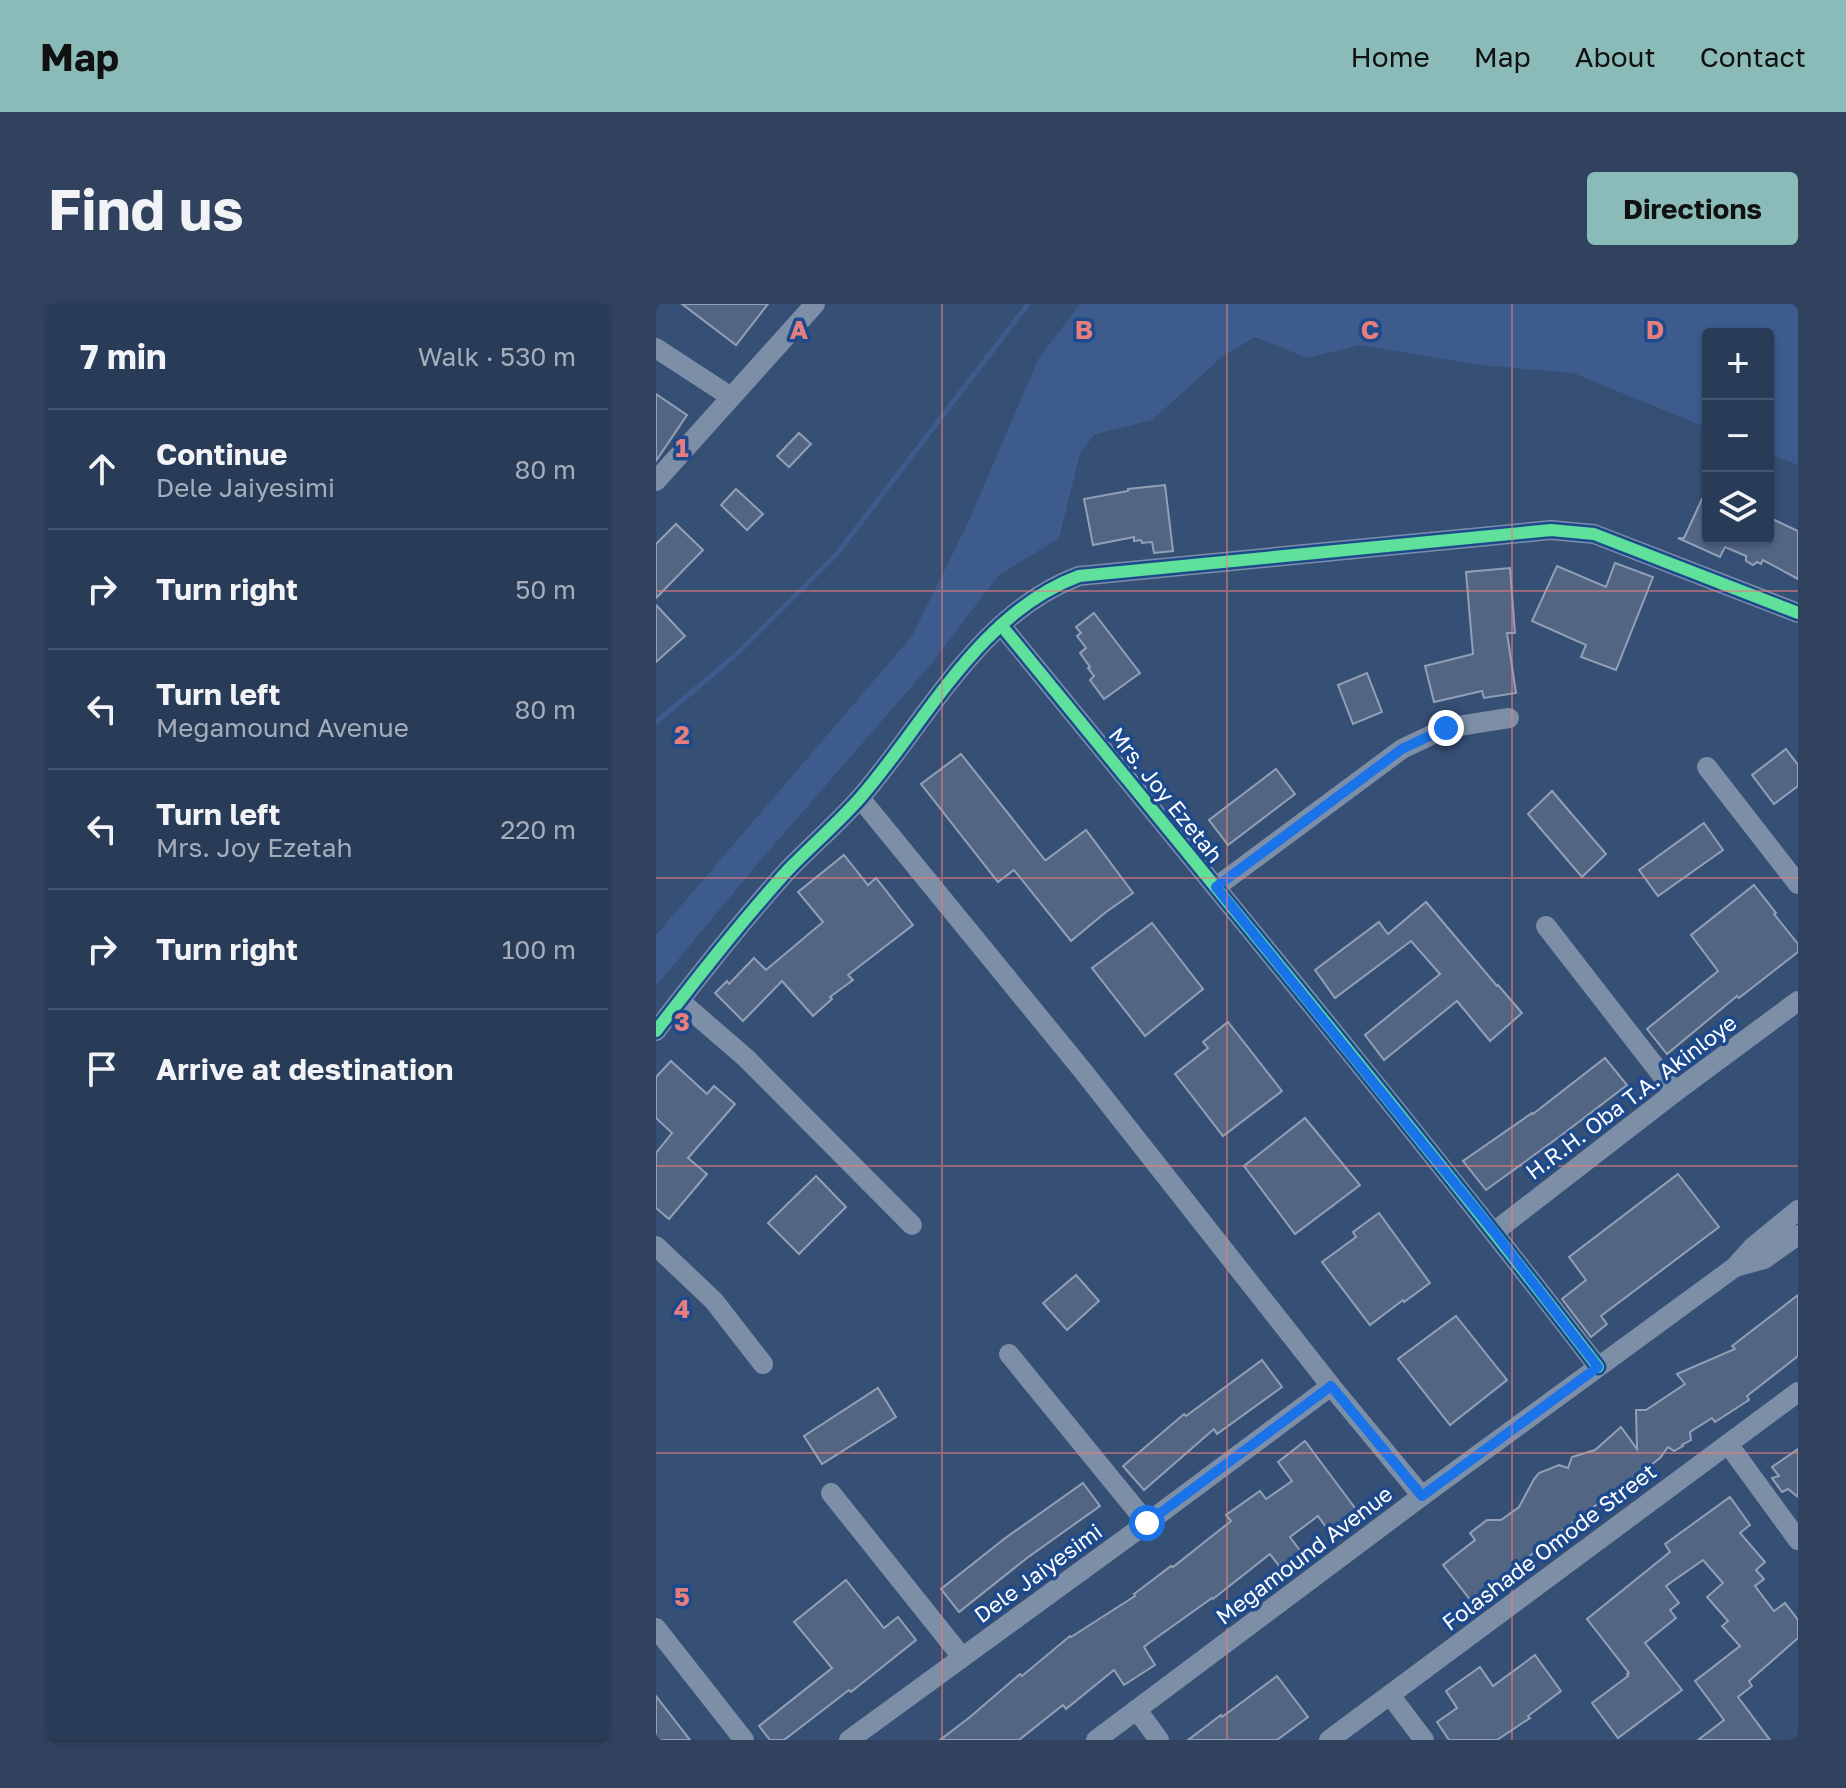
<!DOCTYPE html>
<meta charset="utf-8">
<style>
body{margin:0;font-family:"Golos Text",sans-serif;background:#30425d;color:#f1f3f6}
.controls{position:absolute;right:24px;top:24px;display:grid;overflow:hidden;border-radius:8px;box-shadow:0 2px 6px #0004}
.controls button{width:72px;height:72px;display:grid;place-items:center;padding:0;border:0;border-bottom:2px solid #44556d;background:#283b57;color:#f1f3f6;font:40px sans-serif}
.stop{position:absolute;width:24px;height:24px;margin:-18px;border:6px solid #1a73e8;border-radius:50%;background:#fff}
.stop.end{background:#1a73e8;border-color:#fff;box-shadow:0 2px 8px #0008}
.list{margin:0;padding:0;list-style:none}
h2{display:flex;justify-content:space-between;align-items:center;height:104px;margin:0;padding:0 32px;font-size:34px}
h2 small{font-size:26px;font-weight:400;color:#a5adba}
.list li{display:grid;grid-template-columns:52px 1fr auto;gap:24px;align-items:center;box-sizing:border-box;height:120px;padding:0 32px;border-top:2px solid #44556d}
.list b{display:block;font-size:30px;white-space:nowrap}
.list p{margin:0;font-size:26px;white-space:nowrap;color:#a5adba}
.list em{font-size:26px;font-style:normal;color:#a5adba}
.icon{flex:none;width:44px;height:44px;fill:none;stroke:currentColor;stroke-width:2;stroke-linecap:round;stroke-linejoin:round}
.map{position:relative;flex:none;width:1142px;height:1436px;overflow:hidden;border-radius:8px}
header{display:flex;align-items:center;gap:48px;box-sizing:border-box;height:112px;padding:0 40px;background:#8bbbb9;color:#111}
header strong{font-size:38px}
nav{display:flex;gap:44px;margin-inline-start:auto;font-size:28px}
.intro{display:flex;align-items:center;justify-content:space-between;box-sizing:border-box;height:192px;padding:0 48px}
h1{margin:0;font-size:56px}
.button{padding:20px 36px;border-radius:8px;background:#8bbbb9;color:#111;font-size:28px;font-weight:700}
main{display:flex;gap:48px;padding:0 48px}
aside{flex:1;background:#283b57;border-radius:8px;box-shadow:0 2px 6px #0004}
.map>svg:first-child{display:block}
</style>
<header>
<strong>Map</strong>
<nav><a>Home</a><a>Map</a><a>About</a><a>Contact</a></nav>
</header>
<div class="intro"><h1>Find us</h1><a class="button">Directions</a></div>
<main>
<aside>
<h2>7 min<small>Walk · 530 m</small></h2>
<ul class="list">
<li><svg class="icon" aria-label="ahead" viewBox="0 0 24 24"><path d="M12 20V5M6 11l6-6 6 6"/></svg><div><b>Continue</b><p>Dele Jaiyesimi</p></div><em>80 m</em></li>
<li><svg class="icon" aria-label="right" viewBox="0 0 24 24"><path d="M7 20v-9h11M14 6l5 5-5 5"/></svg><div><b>Turn right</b></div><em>50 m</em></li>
<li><svg class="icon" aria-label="left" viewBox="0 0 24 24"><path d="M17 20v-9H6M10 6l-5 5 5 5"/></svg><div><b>Turn left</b><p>Megamound Avenue</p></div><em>80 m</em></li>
<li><svg class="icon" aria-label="left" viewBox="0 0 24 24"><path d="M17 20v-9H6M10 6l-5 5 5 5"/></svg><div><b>Turn left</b><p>Mrs. Joy Ezetah</p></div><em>220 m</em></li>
<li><svg class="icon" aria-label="right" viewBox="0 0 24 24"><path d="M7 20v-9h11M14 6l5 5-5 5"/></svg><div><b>Turn right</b></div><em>100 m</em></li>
<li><svg class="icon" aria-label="arrive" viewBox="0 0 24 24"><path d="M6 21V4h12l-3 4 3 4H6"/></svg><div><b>Arrive at destination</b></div></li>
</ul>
</aside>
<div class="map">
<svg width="1142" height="1436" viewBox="0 0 1142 1436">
<rect width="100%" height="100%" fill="#364f74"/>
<path fill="#3d5c8d" d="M 424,0 L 1142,0 L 1142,161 L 1112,149 L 1112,30 L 1052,30 L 1052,124 L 917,69 L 824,61 L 704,41 L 651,54 L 599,33 L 567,52 L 496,116 L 439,130 L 424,149 L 403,234 L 342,272 L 276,359 L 104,557 L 0,682 L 0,631 L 256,332 L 311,221 L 383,54 Z"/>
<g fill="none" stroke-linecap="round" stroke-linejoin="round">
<path stroke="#3d5c8d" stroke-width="5" d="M 0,418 L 82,349 L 180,251 L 372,0"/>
</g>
<g fill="#526684" stroke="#92a0b6" stroke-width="2">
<path d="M 26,0 L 112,0 L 80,41 Z"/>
<path d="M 0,90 L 31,111 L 0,157 Z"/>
<path d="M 143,129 L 155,140 L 133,163 L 121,152 Z"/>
<path d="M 509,181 L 517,247 L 498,249 L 496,238 L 486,239 L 485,236 L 478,237 L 478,233 L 437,241 L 428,195 L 472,187 L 472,185 Z"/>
<path d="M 1052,182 L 1052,234 L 1112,234 L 1112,213 L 1142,227 L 1142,275 L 1107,256 L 1105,260 L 1101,258 L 1097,261 L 1090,257 L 1090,252 L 1069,243 L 1064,253 L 1022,234 L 1028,234 Z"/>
<path d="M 80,185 L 107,210 L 91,226 L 65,201 Z"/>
<path d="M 20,220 L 47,246 L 0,294 L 0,240 Z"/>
<path d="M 959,259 L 997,273 L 960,366 L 925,353 L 930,341 L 876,317 L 901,262 L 950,283 Z"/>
<path d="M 854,264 L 859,329 L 851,329 L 860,389 L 828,394 L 826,387 L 778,398 L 769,362 L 817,350 L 810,268 Z"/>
<path d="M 0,301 L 29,332 L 0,358 Z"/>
<path d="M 438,309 L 484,369 L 448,395 L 434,376 L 438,372 L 432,364 L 434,363 L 424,349 L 430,344 L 421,332 L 425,329 L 420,323 Z"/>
<path d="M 711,369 L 726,408 L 697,420 L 682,381 Z"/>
<path d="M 1130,445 L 1142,461 L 1142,482 L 1118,500 L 1096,471 Z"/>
<path d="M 305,450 L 389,556 L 390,556 L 430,526 L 477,589 L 450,608 L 415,637 L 358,566 L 342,578 L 265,480 Z"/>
<path d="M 620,465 L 639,490 L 572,541 L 553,516 Z"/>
<path d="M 896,487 L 950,550 L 926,573 L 872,510 Z"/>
<path d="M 1048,519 L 1067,546 L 1002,592 L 983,566 Z"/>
<path d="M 188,551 L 212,581 L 220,574 L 257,621 L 192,671 L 197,676 L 174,693 L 176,695 L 157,712 L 126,677 L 87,717 L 59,689 L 71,677 L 73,680 L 98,654 L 110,666 L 167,618 L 142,588 Z"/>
<path d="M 1098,581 L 1120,609 L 1118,610 L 1142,640 L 1142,648 L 1083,694 L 1081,692 L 1011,750 L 991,725 L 1062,667 L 1035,631 Z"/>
<path d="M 770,598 L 841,682 L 842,681 L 866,709 L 834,737 L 801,697 L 728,756 L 709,731 L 784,670 L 755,637 L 679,694 L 659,666 L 723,618 L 732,630 Z"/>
<path d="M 496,619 L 547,685 L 489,732 L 436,664 Z"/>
<path d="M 572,718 L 626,787 L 567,832 L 519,770 L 552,744 L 547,738 Z"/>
<path d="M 949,754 L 971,781 L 907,830 L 830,886 L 807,857 L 876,809 L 877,810 Z"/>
<path d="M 15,757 L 51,790 L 58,782 L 79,800 L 32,854 L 51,870 L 13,915 L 0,904 L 0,849 L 16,829 L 0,814 L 0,773 Z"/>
<path d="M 649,814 L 704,881 L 639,930 L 588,862 Z"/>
<path d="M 1022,870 L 1063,923 L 945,1012 L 951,1020 L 935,1033 L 906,995 L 930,976 L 913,953 Z"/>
<path d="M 160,872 L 190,903 L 143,950 L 112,919 Z"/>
<path d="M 723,909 L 774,979 L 748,998 L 747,996 L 714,1021 L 666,958 L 700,933 L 697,928 Z"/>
<path d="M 420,971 L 443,997 L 411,1026 L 387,999 Z"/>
<path d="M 1142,991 L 1142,1052 L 1091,1092 L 1093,1096 L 1059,1118 L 1056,1114 L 1034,1128 L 1035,1136 L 1026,1141 L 1027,1142 L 1018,1147 L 1012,1143 L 1004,1154 L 956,1191 L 955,1190 L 900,1231 L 816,1298 L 787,1261 L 819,1236 L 814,1229 L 831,1216 L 845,1216 L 863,1203 L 878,1175 L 883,1169 L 903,1161 L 912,1164 L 916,1153 L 939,1146 L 965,1123 L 981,1145 L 980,1106 L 990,1106 L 1029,1080 L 1021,1070 L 1079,1045 L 1076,1042 Z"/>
<path d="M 800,1012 L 851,1076 L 794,1121 L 742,1055 Z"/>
<path d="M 606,1056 L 626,1083 L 561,1130 L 558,1125 L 488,1186 L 467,1162 L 528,1110 L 530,1112 Z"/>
<path d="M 222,1084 L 240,1113 L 166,1160 L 148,1132 Z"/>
<path d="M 649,1137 L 702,1208 L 674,1229 L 662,1212 L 634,1233 L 648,1252 L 627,1267 L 614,1250 L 557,1295 L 556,1294 L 493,1339 L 488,1343 L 499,1361 L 468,1381 L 458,1366 L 410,1405 L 407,1401 L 363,1436 L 284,1436 L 314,1413 L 364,1370 L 366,1372 L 414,1332 L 415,1333 L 479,1292 L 478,1290 L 515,1262 L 517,1263 L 575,1217 L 570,1211 L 604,1187 L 610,1195 L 636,1177 L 622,1158 Z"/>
<path d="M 1142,1145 L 1142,1193 L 1132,1185 L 1126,1188 L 1116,1174 L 1123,1172 L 1116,1163 Z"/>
<path d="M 427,1179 L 444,1202 L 371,1254 L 303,1308 L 285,1285 L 348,1235 Z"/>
<path d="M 1074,1193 L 1094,1221 L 1084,1229 L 1109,1258 L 1100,1266 L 1108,1275 L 1099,1282 L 1118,1307 L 1129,1299 L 1142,1316 L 1142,1334 L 1093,1377 L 1096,1382 L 1082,1393 L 1114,1436 L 1042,1436 L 1068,1416 L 1039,1377 L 1084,1342 L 1066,1322 L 1072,1317 L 1051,1293 L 1067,1279 L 1047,1256 L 1010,1282 L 1023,1299 L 1014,1306 L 1020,1314 L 989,1339 L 1026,1386 L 962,1434 L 936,1399 L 972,1372 L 971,1370 L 973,1369 L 931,1315 L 1014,1248 L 1009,1240 Z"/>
<path d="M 190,1276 L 228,1324 L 242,1313 L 260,1336 L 195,1388 L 193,1386 L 128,1436 L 114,1436 L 103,1422 L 176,1364 L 138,1318 Z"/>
<path d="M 879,1351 L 905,1387 L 872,1412 L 874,1414 L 841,1436 L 793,1436 L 781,1418 L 801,1404 L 790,1387 L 824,1363 L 837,1382 Z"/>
<path d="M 621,1372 L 652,1413 L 621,1436 L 532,1436 L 565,1411 L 566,1413 Z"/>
<path d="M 0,1392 L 34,1436 L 0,1436 Z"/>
</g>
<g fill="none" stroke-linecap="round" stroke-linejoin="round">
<g stroke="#7d8fa7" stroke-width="20">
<path d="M 0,44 L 75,93"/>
<path d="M 0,177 L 159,0"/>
<path d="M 345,321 C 546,567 749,811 942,1063"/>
<path d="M 1051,463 L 1142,580"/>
<path d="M 204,494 L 427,767 L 675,1082 L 766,1192"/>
<path d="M 560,583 L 746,445 L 790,424 L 853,414"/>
<path d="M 890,622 L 1019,788"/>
<path d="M 24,697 L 90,754 L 256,921"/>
<path d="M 0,727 C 42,673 85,618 131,567 C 155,542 181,520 204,494 C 271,417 323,309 423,272 L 895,226 L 938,230 L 1142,309"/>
<path d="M 838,928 L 1019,788 L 1142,697"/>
<path d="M 0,942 L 58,997 L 107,1060"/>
<path d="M 1079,963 L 1108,955 L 1142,931"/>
<path d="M 353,1050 L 491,1219"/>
<path d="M 1072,1140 L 1142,1236"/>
<path d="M 175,1189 L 306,1353"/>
<path d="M 0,1324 L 88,1436"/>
<path d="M 734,1391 L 768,1436"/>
<path d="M 481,1406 L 503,1436"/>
<path d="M 193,1436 L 491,1219 L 675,1082"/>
<path d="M 440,1436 L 766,1192 L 1079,963 L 1097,943 L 1142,906"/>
<path d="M 673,1436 L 1142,1088"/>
</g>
<g stroke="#1d498d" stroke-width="17">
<g id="cycleway">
<path d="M 345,321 C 546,567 749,811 942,1063"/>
<path d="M 0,727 C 42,673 85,618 131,567 C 155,542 181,520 204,494 C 271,417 323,309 423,272 L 895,226 L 938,230 L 1142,309"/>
</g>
</g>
<use href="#cycleway" stroke="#60e19b" stroke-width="12"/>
</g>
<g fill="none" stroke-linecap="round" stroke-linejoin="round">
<path stroke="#1a73e8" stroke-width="10" d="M 491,1219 L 675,1082 L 766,1192 L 942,1063 L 838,928 L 560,583 L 746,445 L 790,424"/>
</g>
<path fill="none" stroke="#e67e7e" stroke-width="2" stroke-opacity="0.55" d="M 286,0 L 286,1436M 571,0 L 571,1436M 856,0 L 856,1436M 0,287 L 1142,287M 0,574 L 1142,574M 0,862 L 1142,862M 0,1149 L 1142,1149"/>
<g text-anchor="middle" stroke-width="7" stroke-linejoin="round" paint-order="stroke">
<g font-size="22" fill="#fff" stroke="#1d498d">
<text transform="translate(510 491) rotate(51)" y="8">Mrs. Joy Ezetah</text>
<text transform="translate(975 793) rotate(-37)" y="8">H.R.H. Oba T.A. Akinloye</text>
<text transform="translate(893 1243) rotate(-37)" y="8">Folashade Omode Street</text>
<text transform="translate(648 1251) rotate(-37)" y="8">Megamound Avenue</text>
<text transform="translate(382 1269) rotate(-36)" y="8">Dele Jaiyesimi</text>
</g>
</g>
<g font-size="26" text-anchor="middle" font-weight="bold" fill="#e67e7e" stroke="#1d498d" stroke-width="7" stroke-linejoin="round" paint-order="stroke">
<text x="143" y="35">A</text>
<text x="428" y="35">B</text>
<text x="714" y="35">C</text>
<text x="999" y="35">D</text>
<text x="26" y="153">1</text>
<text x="26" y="440">2</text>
<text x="26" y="727">3</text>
<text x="26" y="1014">4</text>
<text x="26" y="1302">5</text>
</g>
</svg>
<div class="controls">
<button>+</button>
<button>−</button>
<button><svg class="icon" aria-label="layers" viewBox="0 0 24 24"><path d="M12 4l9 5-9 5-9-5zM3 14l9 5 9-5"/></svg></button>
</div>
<div class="stop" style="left:491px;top:1219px"></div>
<div class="stop end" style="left:790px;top:424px"></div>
</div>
</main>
